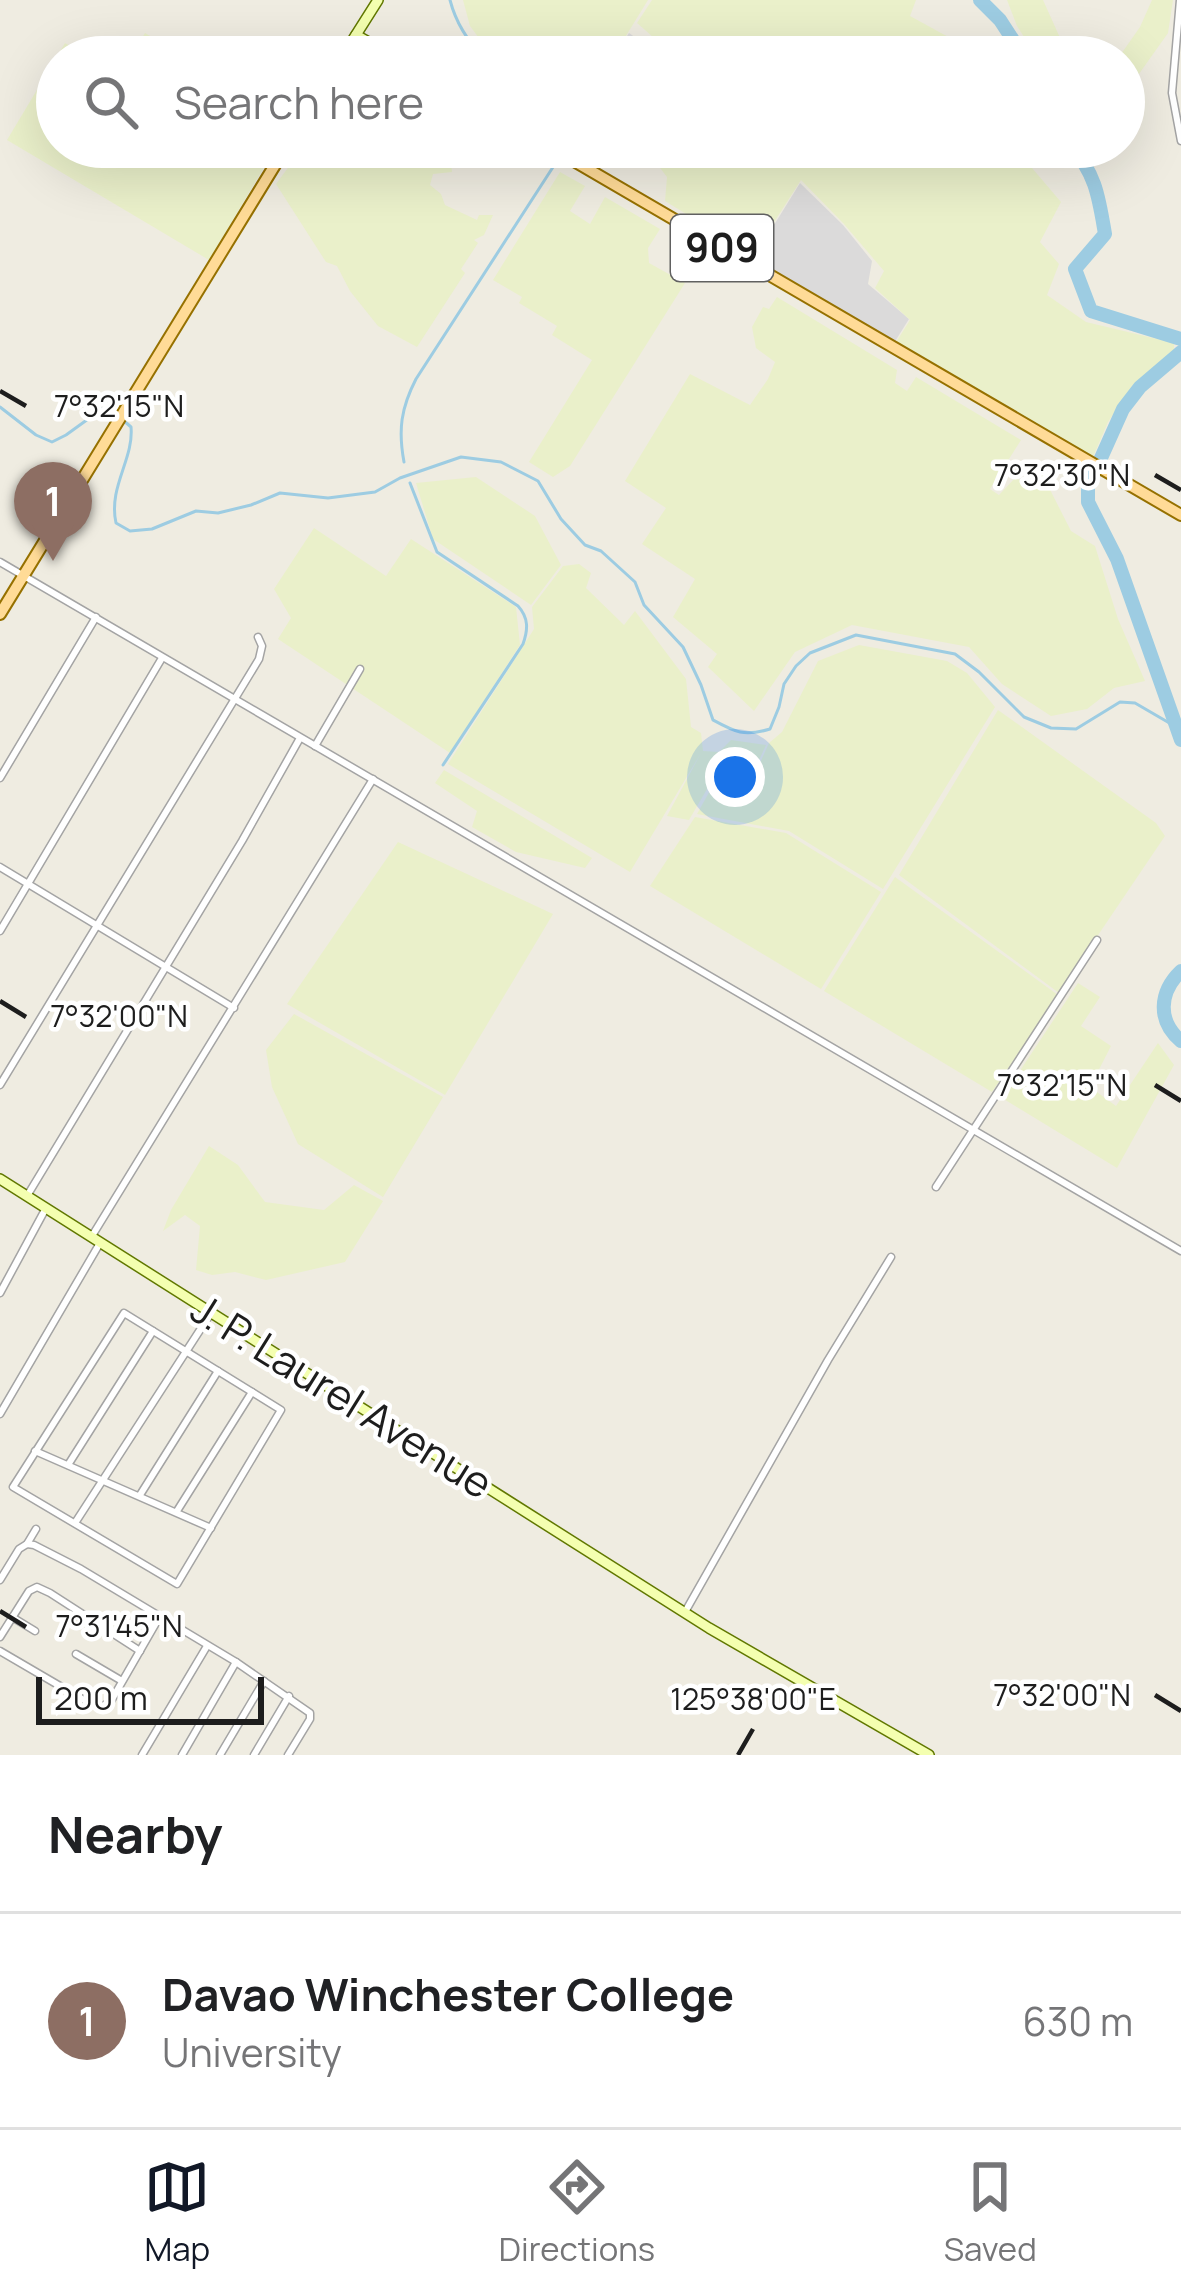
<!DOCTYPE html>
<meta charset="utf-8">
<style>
body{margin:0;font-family:Manrope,sans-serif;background:#f6f6f6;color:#202124}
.scale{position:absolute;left:36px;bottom:30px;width:228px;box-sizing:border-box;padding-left:12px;border:6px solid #1d1d1d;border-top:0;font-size:33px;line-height:42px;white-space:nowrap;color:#1d1d1d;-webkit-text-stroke:9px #fff;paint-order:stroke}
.you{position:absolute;left:735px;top:777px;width:42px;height:42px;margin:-30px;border:9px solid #fff;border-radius:50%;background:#1a73e8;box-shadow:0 0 0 18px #1a73e833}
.badge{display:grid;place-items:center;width:78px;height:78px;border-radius:50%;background:#111827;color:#fff;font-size:39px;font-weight:700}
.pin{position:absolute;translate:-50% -99px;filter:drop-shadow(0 3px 6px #0008)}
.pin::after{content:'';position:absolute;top:63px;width:42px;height:36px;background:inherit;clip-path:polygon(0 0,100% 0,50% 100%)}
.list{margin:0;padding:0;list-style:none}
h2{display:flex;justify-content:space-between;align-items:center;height:156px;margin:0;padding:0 48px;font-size:51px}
h2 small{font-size:39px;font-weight:400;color:#757577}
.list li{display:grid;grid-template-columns:78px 1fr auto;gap:36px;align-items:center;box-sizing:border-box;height:216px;padding:0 48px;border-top:3px solid #e0e0e0}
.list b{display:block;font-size:45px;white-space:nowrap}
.list p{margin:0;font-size:39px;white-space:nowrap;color:#757577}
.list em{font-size:39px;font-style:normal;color:#757577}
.icon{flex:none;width:66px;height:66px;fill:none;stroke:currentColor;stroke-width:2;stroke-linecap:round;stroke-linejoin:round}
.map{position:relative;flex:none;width:1181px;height:1755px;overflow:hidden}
.search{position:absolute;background:#fff;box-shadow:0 12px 48px #0002;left:36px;right:36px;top:36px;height:132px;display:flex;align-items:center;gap:30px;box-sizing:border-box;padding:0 42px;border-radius:66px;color:#757577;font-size:45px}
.sheet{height:372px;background:#fff}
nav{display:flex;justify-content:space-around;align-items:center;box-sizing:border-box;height:168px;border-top:3px solid #e0e0e0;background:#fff;font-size:33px;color:#757577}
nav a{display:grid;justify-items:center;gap:6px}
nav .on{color:#111827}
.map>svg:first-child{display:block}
</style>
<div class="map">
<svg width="1181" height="1755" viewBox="0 0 1181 1755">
<rect width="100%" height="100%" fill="#efece1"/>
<g fill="#dbdada">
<path d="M 629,33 L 656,52 L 653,57 L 614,57 Z"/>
<path d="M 800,183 L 843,225 L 872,261 L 868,284 L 909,319 L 894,343 L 753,259 Z"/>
</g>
<g fill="#eaf0ca">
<path d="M 463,0 L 648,0 L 613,57 L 493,57 L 470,26 Z"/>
<path d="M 652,0 L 916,0 L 910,16 L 963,45 L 971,57 L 655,57 L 662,45 L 637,23 Z"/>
<path d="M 1007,0 L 1043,0 L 1066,51 L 1077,57 L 1037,57 L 1017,26 Z"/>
<path d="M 1152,0 L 1173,0 L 1168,33 L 1124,95 L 1124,57 L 1119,57 L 1140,27 Z"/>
<path d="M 145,33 L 186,57 L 131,57 Z"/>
<path d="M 65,43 L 89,57 L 57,57 L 57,147 L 276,147 L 209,260 L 7,140 Z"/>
<path d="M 298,147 L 449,147 L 452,172 L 433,174 L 430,185 L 441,194 L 445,205 L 477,220 L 479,215 L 493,215 L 484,235 L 474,240 L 478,243 L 461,269 L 465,273 L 417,347 L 378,326 L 350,291 L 337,266 L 326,262 L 276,184 L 293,161 L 291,159 Z"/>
<path d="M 644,147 L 1014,147 L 1061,202 L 1040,242 L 1059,264 L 1047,295 L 1086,322 L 1174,343 L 1174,350 L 1132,386 L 1108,422 L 1093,457 L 895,344 L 910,320 L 875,288 L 884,271 L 844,224 L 801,180 L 753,255 L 665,201 L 667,177 Z"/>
<path d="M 560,172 L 585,186 L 570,211 L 590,224 L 605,197 L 660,229 L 648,248 L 649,263 L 685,283 L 570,466 L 553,477 L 529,462 L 592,360 L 552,335 L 557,326 L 519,303 L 522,297 L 493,280 Z"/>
<path d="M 777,297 L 897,370 L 895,383 L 907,391 L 916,377 L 1021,440 L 990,489 L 999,495 L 1015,478 L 1029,484 L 1039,468 L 1071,531 L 1095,546 L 1118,619 L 1145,681 L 1114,688 L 1087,709 L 1051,716 L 1002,684 L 969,647 L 852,625 L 795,652 L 754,711 L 708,667 L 717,654 L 673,617 L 695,579 L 642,544 L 666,508 L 625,481 L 690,374 L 750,405 L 768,379 L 775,362 L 756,348 L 752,327 L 763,307 L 769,309 Z"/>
<path d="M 476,477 L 535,516 L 561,565 L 531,605 L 433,539 L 416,483 Z"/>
<path d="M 314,528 L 386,576 L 411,539 L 516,607 L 520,645 L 450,753 L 278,639 L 291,618 L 274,589 Z"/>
<path d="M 579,564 L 591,573 L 586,588 L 624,625 L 635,611 L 686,679 L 691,727 L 701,733 L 703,751 L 719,752 L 731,740 L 766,745 L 749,782 L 714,777 L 689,820 L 667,816 L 701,753 L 630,872 L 448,764 L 534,629 L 532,607 L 563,566 Z"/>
<path d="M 859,645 L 947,661 L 967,673 L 995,707 L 883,889 L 789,831 L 697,814 L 716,780 L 750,785 L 769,743 L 782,732 L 818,661 Z"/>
<path d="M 998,710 L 1156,823 L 1165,836 L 1059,993 L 899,875 Z"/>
<path d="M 444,770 L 592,858 L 585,868 L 516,852 L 472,827 L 477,811 L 435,783 Z"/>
<path d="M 695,817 L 786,833 L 881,892 L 821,989 L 650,886 Z"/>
<path d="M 398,842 L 553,914 L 445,1095 L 287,1004 Z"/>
<path d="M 895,877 L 1058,995 L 992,1092 L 824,991 Z"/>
<path d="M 1078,983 L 1100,997 L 1081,1026 L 1111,1046 L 1090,1087 L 1116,1106 L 1158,1043 L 1174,1065 L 1117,1168 L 1002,1098 Z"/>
<path d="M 294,1014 L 443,1097 L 383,1197 L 298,1144 L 272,1087 L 266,1050 Z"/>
<path d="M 209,1146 L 238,1165 L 265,1202 L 324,1210 L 354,1185 L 383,1201 L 345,1262 L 266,1280 L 235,1272 L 212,1275 L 196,1270 L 200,1226 L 185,1215 L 163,1231 L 171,1210 Z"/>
</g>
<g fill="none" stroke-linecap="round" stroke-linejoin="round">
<g stroke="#9dcce2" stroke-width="3">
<path d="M 450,0 C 456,23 467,39 482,57"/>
<path d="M 565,148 L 565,147"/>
<path d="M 0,407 L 36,435 L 52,442 L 66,435 L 102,409 L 114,415"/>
<path d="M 123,420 L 131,427 C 134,459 108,487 116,523 L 130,531 L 152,529 L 196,511 L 218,513 L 251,505 L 280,493 L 328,498 L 375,492 L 400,478 L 461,457 L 501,462 L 538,481 L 561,519 L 585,545 L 601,551 L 635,582 L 644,605 L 683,647 L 701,685 L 713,720 C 735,732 744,737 770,729 L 779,707 L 784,684 L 796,666 L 810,653 L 856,635 L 955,654 L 979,672 L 1024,717 L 1051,728 L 1076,729 L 1120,702 L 1135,703 L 1178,728"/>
<path d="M 404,462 C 398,430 401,408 416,379 L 555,164"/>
<path d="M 410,483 L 437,552 L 518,606 C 529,618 528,630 523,644 L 443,765"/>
</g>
<g stroke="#9dcce2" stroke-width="14">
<path d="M 980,0 L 1000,20 L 1024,57"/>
<path d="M 1071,147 C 1096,173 1099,199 1105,234 L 1075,269 L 1091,311 L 1181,339"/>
<path d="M 1181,352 L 1140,387 L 1123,409 L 1088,487 L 1088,502 L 1117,559 L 1181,740"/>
<path d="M 1181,971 C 1159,992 1157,1021 1181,1041"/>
</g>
<g stroke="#a4a4a4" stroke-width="9">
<g id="street">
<path d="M 1180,0 L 1172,93 L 1181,141"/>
<path d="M 0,562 L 1181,1251"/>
<path d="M 315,746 L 360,669"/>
<path d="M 0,778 L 96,617"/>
<path d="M 0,867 L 234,1008"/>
<path d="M 0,931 L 162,658"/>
<path d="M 0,1085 L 259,659 L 262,646 L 258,637"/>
<path d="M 936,1187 L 1097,940"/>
<path d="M 27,1196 L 242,841 L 300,738"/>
<path d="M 92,1236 L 373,779"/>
<path d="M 0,1293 L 46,1208"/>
<path d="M 124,1313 L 281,1410 L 177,1584 L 13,1487 Z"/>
<path d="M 0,1414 L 100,1243"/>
<path d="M 35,1451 L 211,1528"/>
<path d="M 68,1465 L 153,1331"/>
<path d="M 140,1495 L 218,1371"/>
<path d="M 177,1511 L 252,1392"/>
<path d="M 75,1523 L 211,1313"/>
<path d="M 27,1544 L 36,1529"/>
<path d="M 0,1580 L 19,1549 L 27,1544 L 34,1545 L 81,1569 L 236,1662 L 310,1713 L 310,1719 L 288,1755"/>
<path d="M 685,1612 L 828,1360 L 891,1257"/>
<path d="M 12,1617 L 35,1631"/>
<path d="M 0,1637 L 29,1591 L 37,1587 L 50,1593 L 140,1651"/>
<path d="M 0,1651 L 89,1703 L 101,1707 L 111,1701 L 160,1616"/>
<path d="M 76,1654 L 122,1681"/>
<path d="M 142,1755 L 207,1646"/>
<path d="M 182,1755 L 236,1662"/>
<path d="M 220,1755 L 264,1681"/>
<path d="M 254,1755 L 289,1696"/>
</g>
</g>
<g stroke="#617800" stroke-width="12">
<g id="secondary">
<path d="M 356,35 L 395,57"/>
<path d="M 342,57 L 378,0"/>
<path d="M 0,1179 L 709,1628 L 929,1755"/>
</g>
</g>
<g stroke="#967100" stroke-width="14">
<g id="primary">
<path d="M 550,147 L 1181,515"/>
<path d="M 0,614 L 286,147"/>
</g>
</g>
<use href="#street" stroke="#fff" stroke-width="6"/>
<use href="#secondary" stroke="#f4ffb0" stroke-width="9"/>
<use href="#primary" stroke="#ffdb97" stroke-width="10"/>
</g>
<path fill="none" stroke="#1d1d1d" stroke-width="4.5" d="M 0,391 L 26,406M 1155,475 L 1181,490M 0,1001 L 26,1017M 1155,1085 L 1181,1101M 0,1611 L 26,1627M 1155,1695 L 1181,1711M 738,1755 L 753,1729"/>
<g text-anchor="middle" stroke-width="9" stroke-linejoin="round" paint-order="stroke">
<rect fill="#fff" stroke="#616161" stroke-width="3" x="671" y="215" width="102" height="66" rx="9"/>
<g font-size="39" font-weight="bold" fill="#1d1d1d">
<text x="722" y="262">909</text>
</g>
<g font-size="42" fill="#1d1d1d" stroke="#fff">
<text transform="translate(342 1396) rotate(32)" y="15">J. P. Laurel Avenue</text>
</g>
</g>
<g font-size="30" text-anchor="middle" fill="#1d1d1d" stroke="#fff" stroke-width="9" stroke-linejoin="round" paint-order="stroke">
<text x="119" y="417">7°32'15"N</text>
<text x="1062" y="486">7°32'30"N</text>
<text x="119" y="1027">7°32'00"N</text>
<text x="1062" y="1096">7°32'15"N</text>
<text x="119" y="1637">7°31'45"N</text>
<text x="1062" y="1706">7°32'00"N</text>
<text x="753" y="1710">125°38'00"E</text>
</g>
</svg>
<div class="scale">200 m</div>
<div class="you"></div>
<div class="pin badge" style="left:53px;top:561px;background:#8d6e63">1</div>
<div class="search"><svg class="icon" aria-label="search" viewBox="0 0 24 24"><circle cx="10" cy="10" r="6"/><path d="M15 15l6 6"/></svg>Search here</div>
</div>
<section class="sheet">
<h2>Nearby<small></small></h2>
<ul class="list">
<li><span class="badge" style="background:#8d6e63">1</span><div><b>Davao Winchester College</b><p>University</p></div><em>630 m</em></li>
</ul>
</section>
<nav>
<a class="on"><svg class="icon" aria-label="map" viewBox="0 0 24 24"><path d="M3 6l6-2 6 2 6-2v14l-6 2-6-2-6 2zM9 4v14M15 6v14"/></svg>Map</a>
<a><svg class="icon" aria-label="directions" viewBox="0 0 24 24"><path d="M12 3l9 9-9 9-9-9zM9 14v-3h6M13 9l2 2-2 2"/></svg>Directions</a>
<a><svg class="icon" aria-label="saved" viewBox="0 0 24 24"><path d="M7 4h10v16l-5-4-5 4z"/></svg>Saved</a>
</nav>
